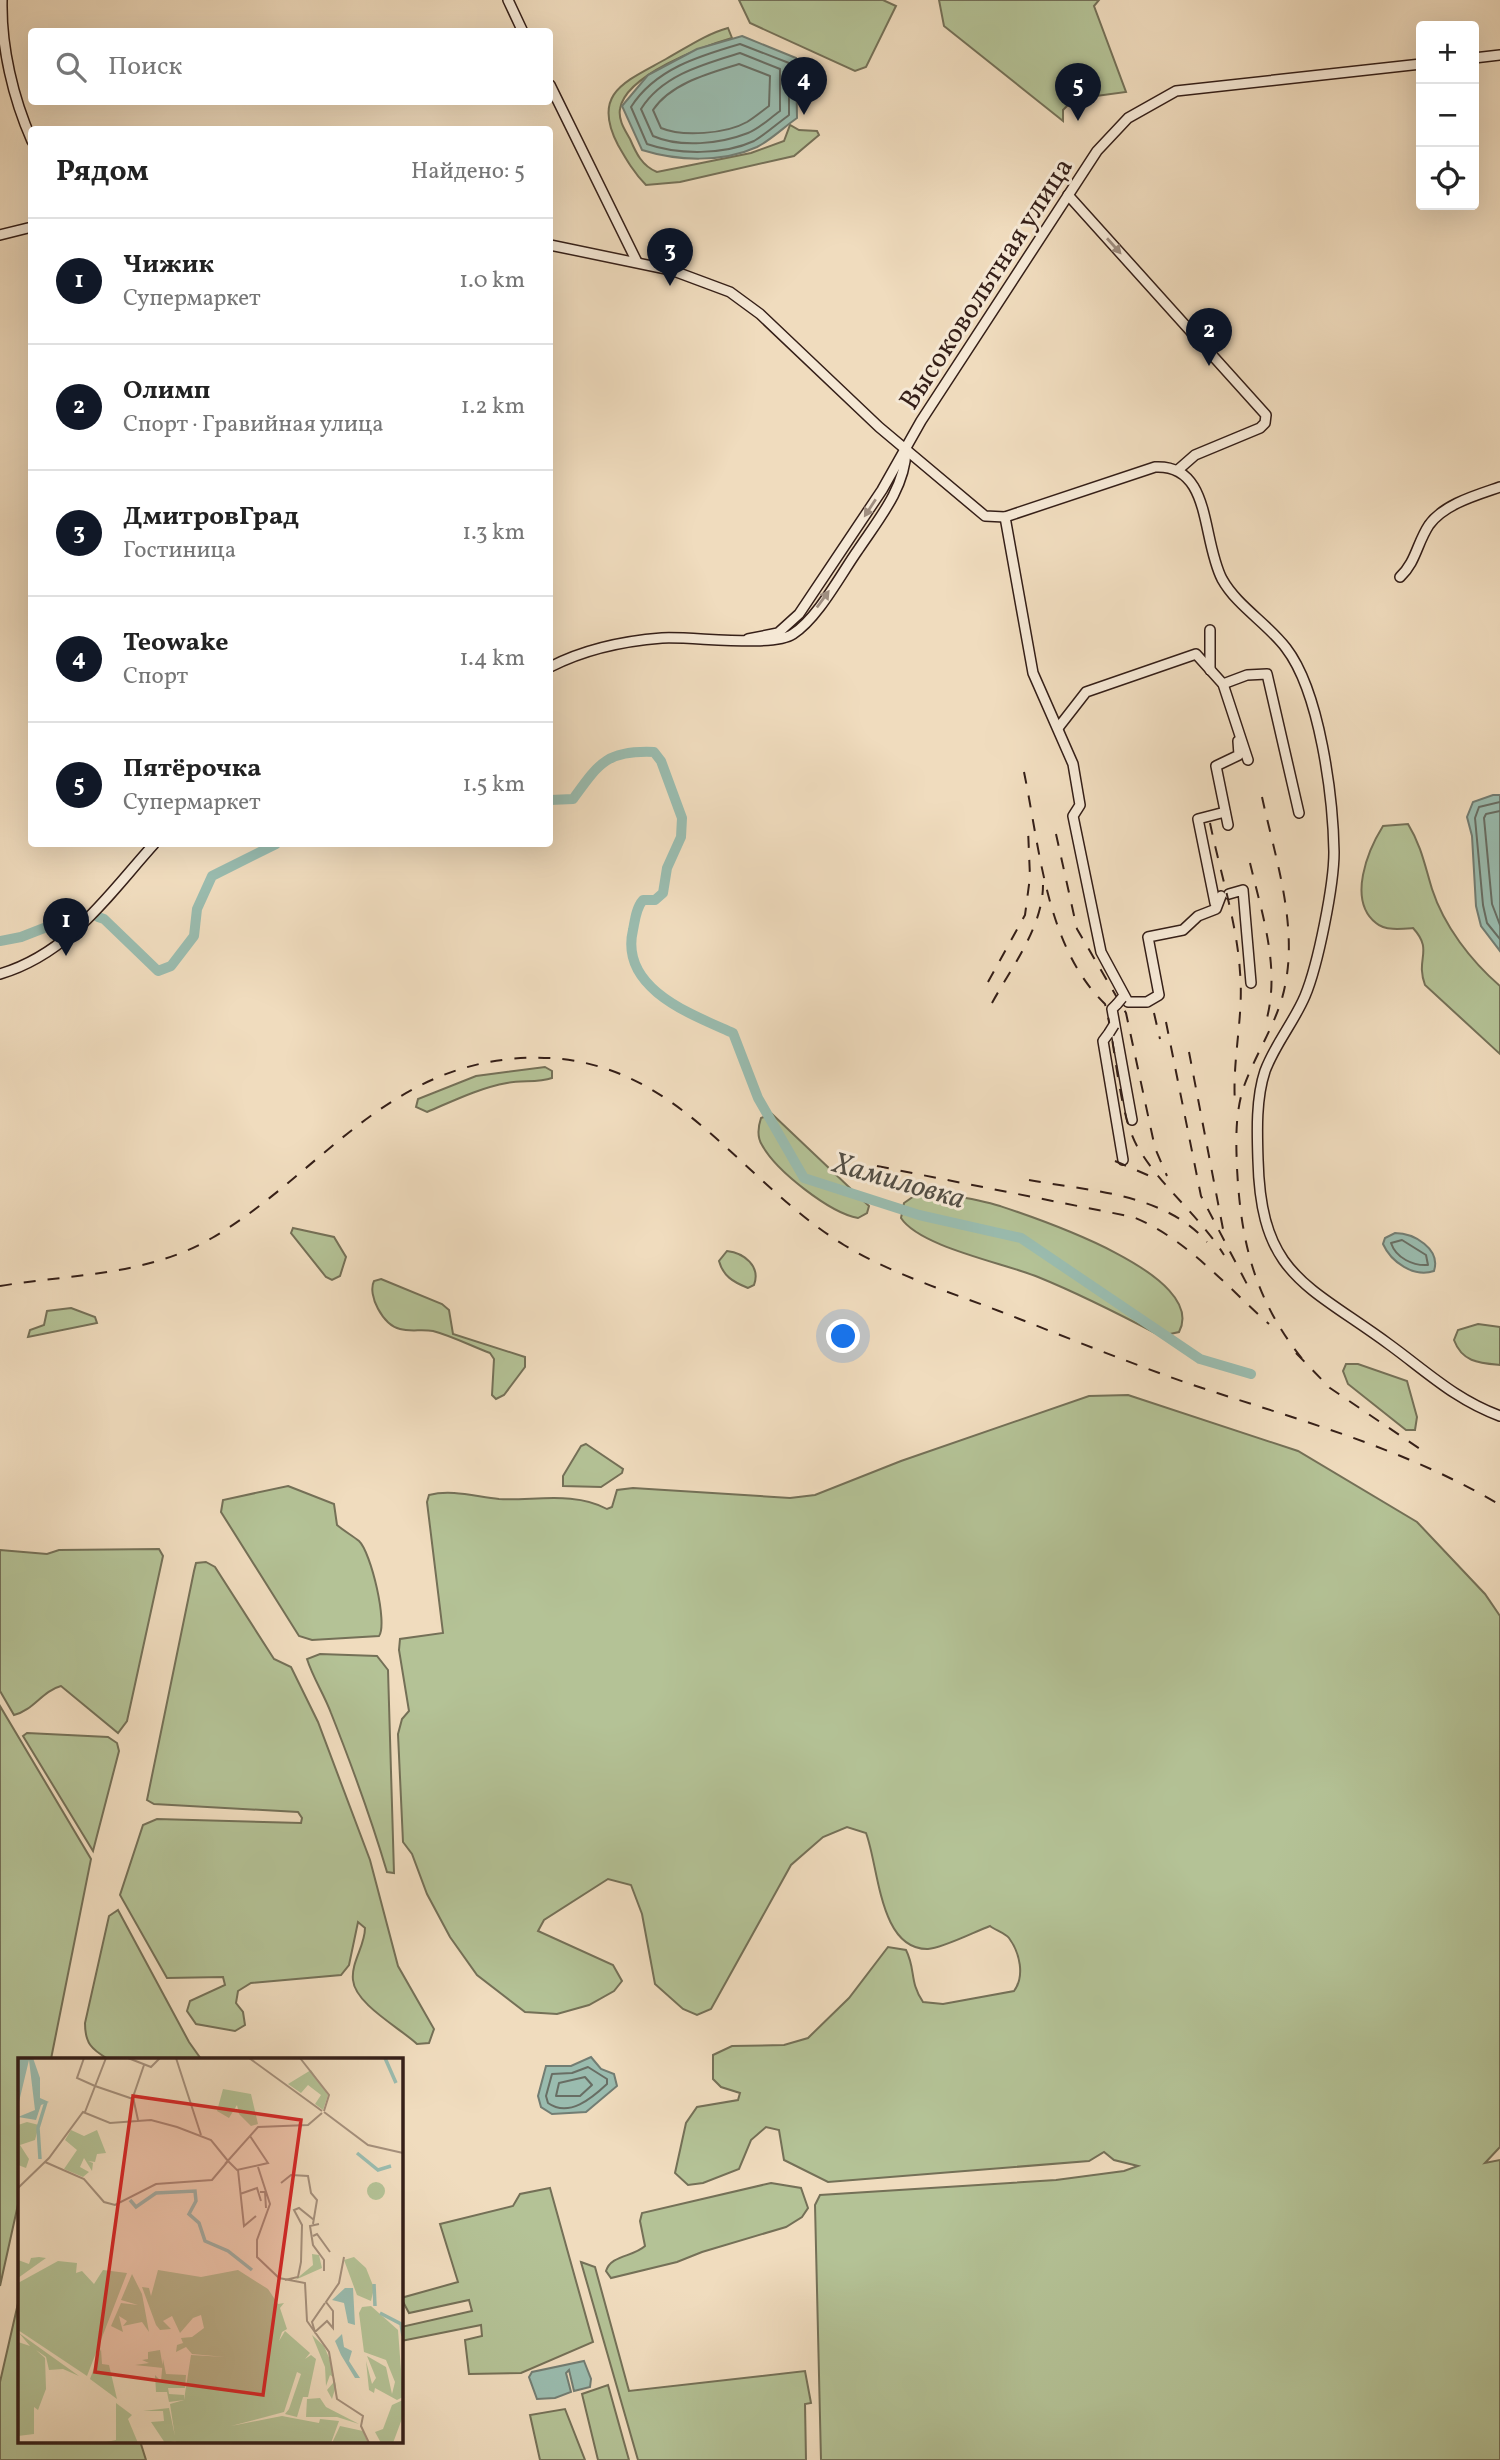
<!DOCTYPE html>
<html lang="ru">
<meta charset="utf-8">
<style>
body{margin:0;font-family:Vollkorn,serif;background:#f6f6f6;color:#222}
.controls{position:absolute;right:21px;top:21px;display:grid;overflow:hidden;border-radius:7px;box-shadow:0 7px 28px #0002}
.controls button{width:63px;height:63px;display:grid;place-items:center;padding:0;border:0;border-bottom:2px solid #e0e0e0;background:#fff;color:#222;font:35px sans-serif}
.you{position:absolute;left:844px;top:1337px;width:24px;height:24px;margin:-18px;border:5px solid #fff;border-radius:50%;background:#1a73e8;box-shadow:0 0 0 10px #1a73e833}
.badge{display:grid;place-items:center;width:46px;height:46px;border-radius:50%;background:#111827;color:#fff;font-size:23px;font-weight:700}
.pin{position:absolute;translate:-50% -58px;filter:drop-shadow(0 2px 4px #0008)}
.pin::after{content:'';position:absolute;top:37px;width:24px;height:21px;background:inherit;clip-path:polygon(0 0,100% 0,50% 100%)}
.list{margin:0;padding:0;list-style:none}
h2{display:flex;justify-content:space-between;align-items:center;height:91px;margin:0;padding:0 28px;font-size:30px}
h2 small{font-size:23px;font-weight:400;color:#767676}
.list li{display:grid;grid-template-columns:46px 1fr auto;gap:21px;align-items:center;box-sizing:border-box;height:126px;padding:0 28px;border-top:2px solid #e0e0e0}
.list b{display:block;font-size:26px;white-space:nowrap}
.list p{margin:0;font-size:23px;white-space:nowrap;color:#767676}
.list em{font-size:23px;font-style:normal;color:#767676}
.icon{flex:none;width:38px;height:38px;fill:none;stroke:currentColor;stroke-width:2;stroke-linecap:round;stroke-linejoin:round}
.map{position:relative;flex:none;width:1500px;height:2460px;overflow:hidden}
.search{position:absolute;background:#fff;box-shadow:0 7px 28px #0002;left:28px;top:28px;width:525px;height:77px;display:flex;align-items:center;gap:18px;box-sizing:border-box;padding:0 24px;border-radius:7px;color:#767676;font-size:26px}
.panel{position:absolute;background:#fff;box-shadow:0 7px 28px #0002;left:28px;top:126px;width:525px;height:721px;border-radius:7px}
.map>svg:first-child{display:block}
</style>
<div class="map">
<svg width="1500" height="2460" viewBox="0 0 1500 2460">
<rect width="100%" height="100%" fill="#f0dcbe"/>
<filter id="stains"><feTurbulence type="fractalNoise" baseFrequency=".00286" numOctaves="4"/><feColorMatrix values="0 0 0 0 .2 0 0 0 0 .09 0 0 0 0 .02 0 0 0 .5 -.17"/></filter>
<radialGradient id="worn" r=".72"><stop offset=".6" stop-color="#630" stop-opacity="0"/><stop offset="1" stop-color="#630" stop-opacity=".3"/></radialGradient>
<g fill="#b4c296" stroke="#747057" stroke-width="2">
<path d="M 739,0 L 883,0 L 896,6 L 866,67 L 855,71 L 750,23 Z"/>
<path d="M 939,0 L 1099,0 L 1094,6 L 1126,92 L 1074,99 L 1063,110 L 1063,121 L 944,26 Z"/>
<path d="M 728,28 L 732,38 C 704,46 625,75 620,109 C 618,120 625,130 630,139 C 636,153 642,166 657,172 L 751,153 L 784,141 L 790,125 L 799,130 L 817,131 L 819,135 L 794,156 L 680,182 L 646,185 C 634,173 626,159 618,145 C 591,93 625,82 666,59 C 686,48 706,34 728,28 Z"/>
<path d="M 1408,824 C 1421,845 1425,866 1432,889 C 1444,926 1471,961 1500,986 L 1500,1054 L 1425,985 C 1415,958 1434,951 1413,928 C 1402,929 1385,931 1376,923 C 1347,900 1368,850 1383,826 Z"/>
<path d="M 545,1067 L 552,1071 L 552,1078 C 538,1083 522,1080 507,1083 C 479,1088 453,1101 427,1112 L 416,1107 L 418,1099 L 476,1076 Z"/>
<path d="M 772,1114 L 869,1206 L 867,1213 L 858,1218 C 830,1213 776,1171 762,1145 C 757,1137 758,1127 761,1118 Z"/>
<path d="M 932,1192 C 954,1196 978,1199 1000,1206 C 1036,1218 1209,1275 1179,1332 L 1161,1336 C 1121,1315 1080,1294 1038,1277 C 1004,1263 920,1247 901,1218 L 904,1203 L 917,1194 Z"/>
<path d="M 293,1228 L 334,1237 L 346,1257 L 340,1276 L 332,1280 L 326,1277 L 291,1233 Z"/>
<path d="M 727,1251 C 744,1253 761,1266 754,1285 L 748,1288 C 733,1282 723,1276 719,1261 Z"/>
<path d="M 381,1279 L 442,1304 L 449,1310 L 453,1334 L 525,1357 L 525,1367 L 504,1395 L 496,1399 L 492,1395 L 494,1359 L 490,1353 C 471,1346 452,1336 433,1331 C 422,1329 410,1332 400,1329 C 383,1325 367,1295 374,1281 Z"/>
<path d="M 71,1308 L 95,1317 L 97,1323 L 28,1337 L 30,1330 L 44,1325 L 47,1311 Z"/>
<path d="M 1478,1324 L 1500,1327 L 1500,1365 C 1479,1363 1462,1362 1454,1340 L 1458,1330 Z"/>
<path d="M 1346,1364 L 1358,1364 L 1407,1381 L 1417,1417 L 1415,1430 L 1406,1430 L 1348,1384 L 1343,1371 Z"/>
<path d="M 1128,1395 L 1298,1451 L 1417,1522 L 1485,1594 L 1500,1616 L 1500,2147 L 1485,2163 L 1500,2160 L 1500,2460 L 821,2460 L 815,2205 L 820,2195 L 1056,2180 L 1124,2171 L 1138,2166 L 1114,2160 L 1104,2152 L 1089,2161 L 828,2182 L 784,2160 L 779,2130 L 766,2127 L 751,2140 L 739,2169 L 703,2183 L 688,2185 L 675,2173 L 686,2123 L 697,2107 L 738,2100 L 740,2093 L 721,2087 L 713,2079 L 713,2055 L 732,2046 L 784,2045 L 808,2038 L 849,1998 L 888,1947 L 906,1950 C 916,1970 909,1981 923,2002 L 943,2004 L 1014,1991 C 1025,1976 1020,1953 1009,1938 C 1005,1933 995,1930 990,1926 C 974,1932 943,1948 928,1949 C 879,1950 879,1867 866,1833 L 847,1827 L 823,1837 L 791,1865 L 711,2009 L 697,2015 L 683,2009 L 655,1984 L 642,1914 L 631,1885 L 608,1879 L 544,1920 L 538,1931 L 613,1965 L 622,1981 L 614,1991 L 589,2005 L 557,2014 L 525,2012 L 477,1975 L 450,1937 L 427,1894 L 412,1854 L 403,1842 L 398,1734 L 402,1719 L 409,1711 L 399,1650 L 400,1639 L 443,1633 L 427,1502 L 429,1495 C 452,1489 477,1497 499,1499 C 533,1501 575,1491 607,1509 L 612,1507 L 617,1490 L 633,1488 L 790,1498 L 815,1495 L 901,1461 L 1089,1396 Z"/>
<path d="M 586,1444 L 623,1469 L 622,1473 L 601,1487 L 563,1486 L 563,1476 L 581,1446 Z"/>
<path d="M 288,1486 L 334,1504 L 337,1525 C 344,1531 353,1536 359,1541 C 371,1552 388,1624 379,1636 L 312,1640 L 299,1636 L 221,1512 L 223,1500 Z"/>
<path d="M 159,1549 L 163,1556 L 127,1721 L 118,1733 L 61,1686 C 42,1691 34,1710 14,1715 L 0,1691 L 0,1550 L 47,1554 L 59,1550 Z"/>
<path d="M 206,1562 L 215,1567 L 274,1659 L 291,1667 L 318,1722 L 370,1860 L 398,1966 L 434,2029 L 429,2043 L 417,2044 C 400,2028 355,2004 353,1980 C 351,1962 365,1946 365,1928 L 358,1922 L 349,1965 L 341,1975 L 251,1983 L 238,1991 L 236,2003 L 243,2012 L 245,2025 L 235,2031 L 196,2024 L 187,2011 L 190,2001 L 225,1985 L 223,1977 L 167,1978 L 120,1895 L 143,1825 L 157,1819 L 301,1823 L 302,1818 L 298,1812 L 154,1804 L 147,1800 L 194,1571 L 196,1563 Z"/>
<path d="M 320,1654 L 377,1656 L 388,1670 L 394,1873 L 387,1872 C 371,1818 352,1766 331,1713 C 324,1694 313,1678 307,1659 Z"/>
<path d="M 0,1706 L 91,1859 L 51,2059 L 19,2059 L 19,2200 L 0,2286 Z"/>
<path d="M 27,1733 L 108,1737 L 117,1743 L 119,1751 L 93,1851 L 23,1736 Z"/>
<path d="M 118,1910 L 189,2042 L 201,2059 L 108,2059 C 91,2049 85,2043 85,2023 L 109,1916 Z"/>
<path d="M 771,2183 L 801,2188 L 808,2208 L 802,2217 L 786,2227 L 702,2252 L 677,2262 L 611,2278 L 606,2271 C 611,2255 633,2257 645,2246 L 640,2221 L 642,2213 Z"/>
<path d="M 550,2188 L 593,2342 L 521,2373 L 469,2374 L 465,2340 L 482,2336 L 481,2325 L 401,2341 L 401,2327 L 472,2311 L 469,2300 L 409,2313 L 401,2298 L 458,2282 L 440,2224 L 513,2206 L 520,2194 Z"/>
<path d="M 581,2262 L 595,2267 L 629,2391 L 805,2371 L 811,2403 L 805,2404 L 806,2460 L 638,2460 Z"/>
<path d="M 19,2299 L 19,2441 L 140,2441 L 146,2460 L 0,2460 L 0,2382 Z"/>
<path d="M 608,2385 L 629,2460 L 598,2460 L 582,2394 Z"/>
<path d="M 565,2409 L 585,2460 L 540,2460 L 530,2415 Z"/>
</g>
<g fill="#9abcaf" stroke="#727d73" stroke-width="2">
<path d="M 742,36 L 796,58 L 797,118 C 784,127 771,140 757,147 C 722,163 677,161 642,150 L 622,106 L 648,75 L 697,49 Z"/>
<path d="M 1493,795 L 1500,795 L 1500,951 L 1481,926 L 1476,906 L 1472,836 L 1467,817 L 1473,802 Z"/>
<path d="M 1395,1233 C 1414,1233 1441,1249 1434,1271 C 1414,1278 1391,1262 1383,1244 L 1385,1238 Z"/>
<path d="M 591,2057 L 601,2069 L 614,2074 L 617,2086 L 586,2112 L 552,2114 L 541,2107 L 538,2096 L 546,2066 L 571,2066 Z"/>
<path d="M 584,2361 L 591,2379 L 590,2387 L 574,2391 L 569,2370 L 566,2373 L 571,2392 L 555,2398 L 537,2399 L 529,2377 L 532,2372 Z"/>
</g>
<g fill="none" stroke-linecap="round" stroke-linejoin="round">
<g stroke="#686e64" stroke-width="2">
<path d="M 740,44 L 789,63 L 789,115 C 778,123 766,134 754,141 C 724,155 678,155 647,144 L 631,107 C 655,69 699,56 740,44 Z"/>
<path d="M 740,53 L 780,69 L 780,111 C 770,118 759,129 748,133 C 720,144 680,148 653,136 L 641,109 C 662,75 704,64 740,53 Z"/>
<path d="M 739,64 L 770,76 L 769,106 C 762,111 755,117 747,122 C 726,134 682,137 661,128 L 653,110 C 671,83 710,73 739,64 Z"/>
<path d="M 1500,802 L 1479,807 L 1475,818 L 1483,905 L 1487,923 L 1500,939"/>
<path d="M 1500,811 L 1486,814 L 1484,818 L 1492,904 L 1500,925"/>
<path d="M 1402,1240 L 1426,1255 L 1428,1265 C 1413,1266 1396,1258 1391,1243 Z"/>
<path d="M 588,2067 L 607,2079 L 607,2084 C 592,2098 569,2118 548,2103 L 546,2096 L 552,2074 L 572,2073 Z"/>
<path d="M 585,2077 L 592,2085 L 580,2096 L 556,2096 L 559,2083 Z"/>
</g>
<g stroke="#9abcaf" stroke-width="10">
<path d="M 550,800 L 573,799 C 599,763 607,750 654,752 L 661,761 L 682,818 L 681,837 L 667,868 L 663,893 L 655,900 L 643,900 C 636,908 635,920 633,930 C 619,989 693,1015 733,1033 L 758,1098 L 804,1178 L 919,1215 L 1021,1238 L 1200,1359 L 1251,1374"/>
<path d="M 98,917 L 104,919 L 158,971 L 171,966 L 194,936 L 197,909 L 212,876 L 276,844"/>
<path d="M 0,941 L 21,937 L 80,914 L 86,915"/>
</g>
<g stroke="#351f18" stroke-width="12">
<g id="secondary">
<path d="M 2,0 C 1,47 13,98 32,141"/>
<path d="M 508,0 L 523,32"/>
<path d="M 1474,58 L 1500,55"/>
<path d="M 550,85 L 637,262"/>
<path d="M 1068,195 L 1266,415 L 1265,423 L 1260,428 L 1195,455 L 1179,469"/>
<path d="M 0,235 L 32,227"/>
<path d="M 550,245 L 671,270 L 730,292 L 760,314 L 879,427 L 985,516 L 1005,517 L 1155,467 C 1212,464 1201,538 1222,579 C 1237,606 1267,623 1286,648 C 1320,692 1333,797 1334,852 C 1334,885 1318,965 1305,996 C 1294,1022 1275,1044 1265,1071 C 1256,1098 1257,1131 1258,1160 C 1261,1276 1307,1284 1390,1345 C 1427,1372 1456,1400 1500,1416"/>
<path d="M 1005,517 L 1033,673 L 1073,764 L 1080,805 L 1073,816 L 1101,952 L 1128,1002 L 1147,1002 L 1159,995 L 1148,937 L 1183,930 L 1198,916 L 1216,909 L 1221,896"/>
<path d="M 1400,577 C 1416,562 1417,543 1429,525 C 1444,504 1477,495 1500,487"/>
<path d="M 1210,630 L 1210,670"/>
<path d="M 748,639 L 778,633 L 799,614 L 882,490 L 921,421 L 1097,151 L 1128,118 L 1176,91 L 1421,64"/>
<path d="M 550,667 C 585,649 623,641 662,638 C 692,636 772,648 793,634 C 818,618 841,574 858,550 C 878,520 905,488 906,451"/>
<path d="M 1223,684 L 1247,675 L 1267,674 L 1299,813"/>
<path d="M 1058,728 L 1086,692 L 1196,654 L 1223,684 L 1248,760"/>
<path d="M 1228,825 L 1216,766 L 1239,755 L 1238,741"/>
<path d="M 1229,894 L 1243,890 L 1251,983"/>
<path d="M 1215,903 L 1198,819 L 1225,812"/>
<path d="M 0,974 C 70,953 108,895 154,844"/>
<path d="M 1117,1004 L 1112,1009 L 1132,1120"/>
<path d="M 1109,1033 L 1103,1041 L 1123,1160"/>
</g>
</g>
<use href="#secondary" stroke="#f5e8d5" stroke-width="9"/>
<g stroke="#351f18" stroke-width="2" stroke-dasharray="12 12" stroke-linecap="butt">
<path d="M 1024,772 C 1040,849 1046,947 1105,1004 C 1116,1045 1118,1111 1137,1146 C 1160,1186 1199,1215 1224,1255"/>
<path d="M 1262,797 C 1275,857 1298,924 1285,986 C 1278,1022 1255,1054 1243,1089 C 1235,1116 1236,1141 1237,1168 C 1241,1244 1255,1300 1303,1360"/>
<path d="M 1210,823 C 1220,872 1237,923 1240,972 C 1244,1016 1232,1059 1235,1103"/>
<path d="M 1056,834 L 1077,929 L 1126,1013 L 1155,1148 L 1167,1176"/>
<path d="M 1250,863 C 1262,914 1280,966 1267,1018"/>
<path d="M 988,982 L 1025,915 L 1030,877 L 1028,829"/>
<path d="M 992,1003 C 1011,968 1043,927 1043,885"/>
<path d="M 1154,1013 L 1160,1039"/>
<path d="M 1166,1022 L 1201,1196 L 1249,1288"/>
<path d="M 1189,1052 L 1223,1229"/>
<path d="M 1115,1161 L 1159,1180"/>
<path d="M 877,1166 L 1133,1217 C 1187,1239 1226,1286 1269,1324"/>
<path d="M 1029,1180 C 1089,1191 1164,1193 1207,1242"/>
<path d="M 0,1286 C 71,1274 147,1276 212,1238 C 315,1178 380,1072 510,1059 C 670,1043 729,1174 844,1245 C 892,1274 947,1291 999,1311 C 1061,1335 1124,1361 1187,1383 C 1294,1419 1403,1447 1500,1505"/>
<path d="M 1296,1353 L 1330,1388 L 1423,1451"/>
</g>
<g stroke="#351f18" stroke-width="12" stroke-linecap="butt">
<g id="secondary-bridge">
<path d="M 1117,1004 L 1122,998"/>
<path d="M 1109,1033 L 1114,1025"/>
</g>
</g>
<use href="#secondary-bridge" stroke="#f5e8d5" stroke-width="9"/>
</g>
<defs><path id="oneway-solid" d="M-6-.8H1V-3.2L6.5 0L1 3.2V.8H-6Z" transform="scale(1.75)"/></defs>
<g fill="#9f8e80">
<use href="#oneway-solid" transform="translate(1114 246) rotate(48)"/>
<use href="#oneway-solid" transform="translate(870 508) rotate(123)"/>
<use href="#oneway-solid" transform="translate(823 599) rotate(-54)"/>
</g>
<g text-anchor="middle" stroke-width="6" stroke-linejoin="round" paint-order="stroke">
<g font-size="28" fill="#351f18" stroke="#f5e8d5">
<text transform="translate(985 283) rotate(-57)" y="10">Высоковольтная улица</text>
</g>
<g font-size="30" font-style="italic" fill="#534e45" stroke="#f5e8d5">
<text transform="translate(899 1180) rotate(16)" y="10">Хамиловка</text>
</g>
</g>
<g transform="translate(18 2058)">
<rect width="385" height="385" fill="#f0dcbe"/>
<path d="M 293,12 L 310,37 L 305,52 L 297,46 L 303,37 L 290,27 L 283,35 L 270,26 ZM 205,31 L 233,36 L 240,66 L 233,68 L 221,56 L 219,47 L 211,60 L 199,53 ZM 9,64 L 21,67 L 17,82 L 2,87 L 11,101 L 8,110 L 0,107 L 0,67 ZM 53,72 L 66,78 L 79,72 L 88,95 L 79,96 L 77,104 L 70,103 L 75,105 L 74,113 L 66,100 L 62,109 L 71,114 L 65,119 L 46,111 L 59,92 L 47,82 ZM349 133a9 9 0 1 1 18 0a9 9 0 1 1-18 0ZM 294,196 L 301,197 L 304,210 L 277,222 L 295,207 ZM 21,199 L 28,200 L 0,220 L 0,202 L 11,206 L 13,200 ZM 336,199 L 348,210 L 356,230 L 353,243 L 339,237 L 326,202 ZM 40,203 L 59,205 L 58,215 L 64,213 L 76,226 L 85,212 L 109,215 L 69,318 L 0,272 L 0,225 ZM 140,212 L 183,219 L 220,212 L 250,231 L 260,246 L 266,245 L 262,250 L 269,271 L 264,274 L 261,283 L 267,273 L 292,295 L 287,301 L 293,297 L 298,301 L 290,339 L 285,339 L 279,359 L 267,356 L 271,351 L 283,316 L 279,314 L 266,354 L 213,368 L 264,358 L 301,365 L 302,361 L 321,363 L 313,385 L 158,385 L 152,346 L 166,342 L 151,344 L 149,334 L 138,334 L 137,317 L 143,323 L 145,301 L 148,316 L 168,317 L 167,330 L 150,330 L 151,336 L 166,337 L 166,342 L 173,297 L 207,299 L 174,296 L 168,289 L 158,294 L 159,287 L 165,285 L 163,280 L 174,279 L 186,270 L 183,257 L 175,260 L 162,275 L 154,258 L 145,263 L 153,271 L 142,272 L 138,267 L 124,229 L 131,230 L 133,238 ZM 114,216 L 124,236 L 131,274 L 124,264 L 105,268 L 109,263 L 101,258 L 105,274 L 93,268 L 103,245 L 120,247 L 103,242 ZM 353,248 L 380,272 L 385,339 L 379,342 L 357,330 L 356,335 L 351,332 L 348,303 L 354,326 L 358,320 L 349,298 L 368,309 L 374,336 L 377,324 L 368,302 L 346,294 L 341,255 L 344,249 ZM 1,275 L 61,318 L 45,311 L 31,312 L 28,299 L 18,292 L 27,300 L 28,331 L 20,352 L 16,349 L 16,376 L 0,378 L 0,284 L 12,288 ZM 294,277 L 306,288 L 312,302 L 318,328 L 314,341 L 309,332 L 315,325 L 315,319 L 312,317 L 308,328 L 307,309 ZM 83,291 L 84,306 L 91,307 L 99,341 L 72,321 ZM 142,292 L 145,310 L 117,307 L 131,305 L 124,302 L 130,301 L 130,294 ZM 302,340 L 308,349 L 341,366 L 319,359 L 288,359 L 289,341 ZM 385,342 L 385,358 L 375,385 L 363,385 L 357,374 L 365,371 L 374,347 ZM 98,345 L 114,357 L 110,361 L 120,385 L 83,385 L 98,382 ZM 151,350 L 158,383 L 147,385 L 133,364 L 146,363 L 145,353 L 125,353 ZM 322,368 L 345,373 L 350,385 L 314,385 Z" fill="#b4c296"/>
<path d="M 1,0 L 15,0 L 22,20 L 22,40 L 31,44 L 23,47 L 18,62 L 0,59 L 17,52 L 11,2 L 0,48 ZM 327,230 L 335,230 L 337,267 L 330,265 L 326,245 L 314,242 ZM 324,276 L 326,289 L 334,293 L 331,303 L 342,320 L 337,320 L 323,297 L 317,283 Z" fill="#9abcaf"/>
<path fill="none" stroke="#9abcaf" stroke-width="3.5" d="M 367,0 L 378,25M 339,95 L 360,112 L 373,108M 22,101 L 20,70 L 28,44M 112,142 L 118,149 L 138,135 L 177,133 L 178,143 L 171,156 L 181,165 L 187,183 L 210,193 L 234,212M 356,226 L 357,248M 362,255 L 383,266 L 385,278"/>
<path fill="none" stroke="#a5907c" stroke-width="2" d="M 66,0 L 59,20 L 77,28M 110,0 L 133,9 L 142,0M 158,0 L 183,77M 231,0 L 304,53M 282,0 L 311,37 L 306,53M 77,28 L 115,41M 67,54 L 88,0M 306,54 L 350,87 L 385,95M 120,62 L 115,39 L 126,7M 210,103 L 219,112 L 250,105 L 232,78M 27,104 L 66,121 L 86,144 L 97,147 L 138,126 L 194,122 L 210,103M 207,106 L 240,69 L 290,67 L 304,55M 240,109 L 252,146 L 239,182 L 239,199 L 261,220 L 287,225 L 289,263 L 311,294 L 319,341 L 345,358 L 343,368 L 351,385M 220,112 L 226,168 L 238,158M 263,125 L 273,117 L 290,118 L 293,135 L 299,142 L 295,166M 0,130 L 31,100 L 65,54 L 92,65 L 133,62 L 159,69 L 193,82 L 210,103M 242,134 L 247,134 L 248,150M 222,136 L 239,130 L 243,143M 301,166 L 292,168 L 295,187 L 306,202 L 306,213M 295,178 L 299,176 L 312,194M 267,222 L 280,219 L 283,204 L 284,167 L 276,152 L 281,150 L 296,162M 307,245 L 294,264 L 297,274 L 309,263 L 315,270 L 315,253 L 308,244 L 321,225 L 326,199"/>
<path fill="#d62828" fill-opacity="0.15" stroke="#d62828" stroke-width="3.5" d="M 115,38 L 283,62 L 245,337 L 77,314 Z"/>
<rect width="385" height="385" fill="none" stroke="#351f18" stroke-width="3.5"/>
</g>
<rect width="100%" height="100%" filter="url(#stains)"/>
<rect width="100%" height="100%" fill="url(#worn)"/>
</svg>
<div class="controls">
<button>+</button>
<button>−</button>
<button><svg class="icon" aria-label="locate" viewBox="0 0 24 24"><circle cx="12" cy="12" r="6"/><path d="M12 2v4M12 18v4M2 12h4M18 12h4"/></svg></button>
</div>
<div class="you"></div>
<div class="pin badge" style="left:66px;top:956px">1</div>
<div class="pin badge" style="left:1209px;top:366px">2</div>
<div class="pin badge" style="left:670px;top:286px">3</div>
<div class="pin badge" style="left:804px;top:115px">4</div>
<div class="pin badge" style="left:1078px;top:121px">5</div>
<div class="search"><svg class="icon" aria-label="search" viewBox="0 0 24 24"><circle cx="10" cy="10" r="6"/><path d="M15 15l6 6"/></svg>Поиск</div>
<section class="panel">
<h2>Рядом<small>Найдено: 5</small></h2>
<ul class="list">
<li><span class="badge">1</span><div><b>Чижик</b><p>Супермаркет</p></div><em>1.0 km</em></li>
<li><span class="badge">2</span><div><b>Олимп</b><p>Спорт · Гравийная улица</p></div><em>1.2 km</em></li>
<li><span class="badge">3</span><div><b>ДмитровГрад</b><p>Гостиница</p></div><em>1.3 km</em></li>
<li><span class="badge">4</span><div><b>Teowake</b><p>Спорт</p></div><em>1.4 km</em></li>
<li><span class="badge">5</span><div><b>Пятёрочка</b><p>Супермаркет</p></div><em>1.5 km</em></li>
</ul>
</section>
</div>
